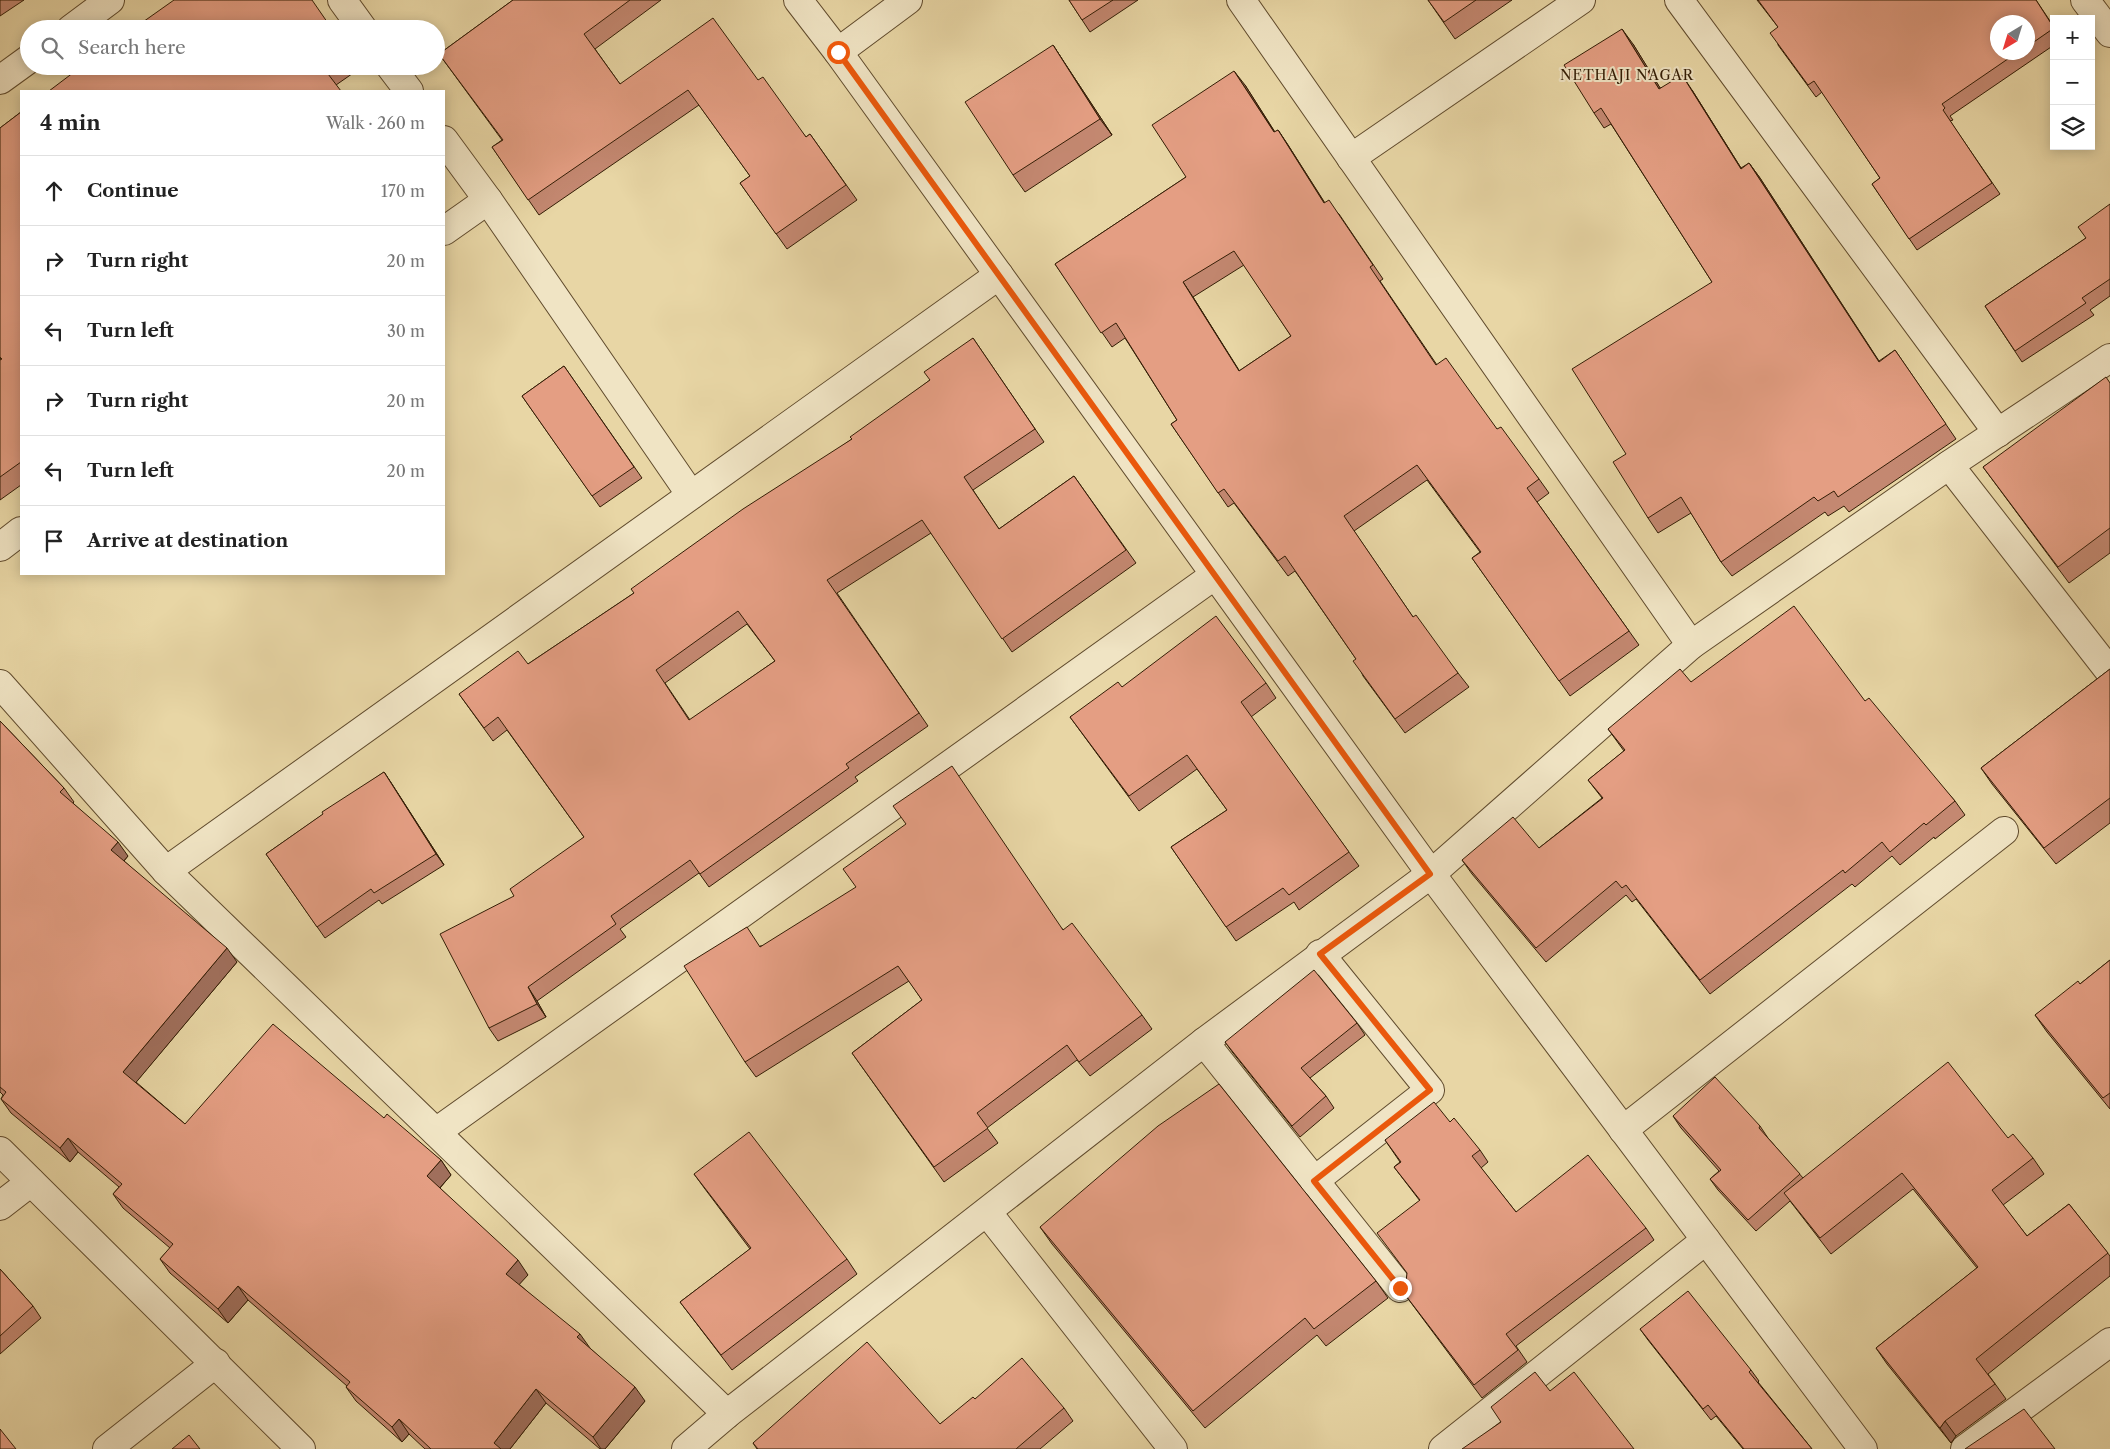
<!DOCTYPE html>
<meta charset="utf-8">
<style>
body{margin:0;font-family:"Libre Caslon Text",serif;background:#f6f6f6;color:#222}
.controls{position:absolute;right:15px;top:15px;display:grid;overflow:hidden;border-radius:0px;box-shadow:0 2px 12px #0003}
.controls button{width:45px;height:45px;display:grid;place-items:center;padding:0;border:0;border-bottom:1px solid #e0e0e0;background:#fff;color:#222;font:25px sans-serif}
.compass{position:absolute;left:1990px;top:15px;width:45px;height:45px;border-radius:50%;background:#fff;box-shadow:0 2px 12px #0003;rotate:218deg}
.stop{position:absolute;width:15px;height:15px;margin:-11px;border:4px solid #ea580c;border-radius:50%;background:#fff}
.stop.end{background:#ea580c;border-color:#fff;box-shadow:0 1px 5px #0008}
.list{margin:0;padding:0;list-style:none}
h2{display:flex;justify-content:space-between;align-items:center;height:65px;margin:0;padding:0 20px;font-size:21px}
h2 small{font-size:16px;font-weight:400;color:#767676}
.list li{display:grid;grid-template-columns:32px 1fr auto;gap:15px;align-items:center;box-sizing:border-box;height:70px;padding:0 20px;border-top:1px solid #e0e0e0}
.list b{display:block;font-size:19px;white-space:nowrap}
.list em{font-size:16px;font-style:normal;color:#767676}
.icon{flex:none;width:28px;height:28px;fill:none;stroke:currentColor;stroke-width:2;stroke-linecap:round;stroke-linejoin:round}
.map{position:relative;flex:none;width:2110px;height:1449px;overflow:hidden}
.search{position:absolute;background:#fff;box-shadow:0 2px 12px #0003;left:20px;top:20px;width:425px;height:55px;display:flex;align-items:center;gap:12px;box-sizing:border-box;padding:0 18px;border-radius:28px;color:#767676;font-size:19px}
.panel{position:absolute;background:#fff;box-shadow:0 2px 12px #0003;left:20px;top:90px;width:425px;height:485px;border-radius:0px}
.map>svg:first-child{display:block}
</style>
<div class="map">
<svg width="2110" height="1449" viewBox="0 0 2110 1449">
<rect width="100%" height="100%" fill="#e8d6a5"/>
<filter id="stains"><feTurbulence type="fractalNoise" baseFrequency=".004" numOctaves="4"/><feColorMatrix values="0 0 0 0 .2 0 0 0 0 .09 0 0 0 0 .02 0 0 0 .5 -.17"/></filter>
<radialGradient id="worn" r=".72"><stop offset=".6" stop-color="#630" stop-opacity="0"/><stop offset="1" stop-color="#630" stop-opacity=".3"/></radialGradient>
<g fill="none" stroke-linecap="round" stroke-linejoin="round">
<g stroke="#604b2d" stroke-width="30">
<g id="minor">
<path d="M 342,0 L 363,29"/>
<path d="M 798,0 L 838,52 L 1431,874 L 1863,1449"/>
<path d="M 1241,0 L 1691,645"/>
<path d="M 1679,0 L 1998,433"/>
<path d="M 2085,0 L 2110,33"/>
<path d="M 71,29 L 110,0"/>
<path d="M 838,52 L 908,0"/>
<path d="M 390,66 L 409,91"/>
<path d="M 0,80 L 29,59"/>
<path d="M 444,140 L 488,200 L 444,231"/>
<path d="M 1351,158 L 1581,0"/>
<path d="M 488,200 L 691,495"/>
<path d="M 1949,465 L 2110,672"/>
<path d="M 0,547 L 21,531"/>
<path d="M 0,684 L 166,871 L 727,1414"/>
<path d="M 166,871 L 999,275"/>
<path d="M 1204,1042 L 1400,1288"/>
<path d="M 1623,1130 L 2004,831"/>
<path d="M 436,1132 L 1215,575"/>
<path d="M 1314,1181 L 1430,1090 L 1320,954"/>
<path d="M 0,1206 L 31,1182"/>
<path d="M 987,1212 L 1173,1449"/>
<path d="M 107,1449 L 216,1363"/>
<path d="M 686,1449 L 727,1414 L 1204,1042 L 1431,874 L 1691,645 L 1949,465 L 2110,358"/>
<path d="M 1443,1449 L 1706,1240"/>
<path d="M 1965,1449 L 2110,1342"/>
</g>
</g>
<g stroke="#604b2d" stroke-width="30">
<path id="tertiary" d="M 0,1151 L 301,1449"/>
</g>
<use href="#minor" stroke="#f0e4c4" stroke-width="28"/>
<use href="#tertiary" stroke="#f0e4c4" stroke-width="28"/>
</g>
<g fill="#c48871" stroke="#331d05" fill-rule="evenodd">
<path d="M 0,0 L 24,0 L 0,16 Z"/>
<path d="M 513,0 L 661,0 L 595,49 L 620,84 L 758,80 L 806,137 L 810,134 L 857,200 L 787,249 L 740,183 L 750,176 L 699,105 L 539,215 L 492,147 L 502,140 L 439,54 Z"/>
<path d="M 1069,0 L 1138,0 L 1090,32 Z"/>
<path d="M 1428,0 L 1512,0 L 1455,39 Z"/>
<path d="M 1757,0 L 2036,0 L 2054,27 L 2054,45 L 1950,116 L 1953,120 L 1950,121 L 2000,194 L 1917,250 L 1872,184 L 1880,178 L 1822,92 L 1816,97 L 1778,45 L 1778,27 ZM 2028,22 L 2028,52 L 1998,52 Z"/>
<path d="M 1633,44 L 1660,88 L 1692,90 L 1741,168 L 1749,163 L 1760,178 L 1879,361 L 1895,350 L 1956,439 L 1849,512 L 1844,506 L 1828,516 L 1825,512 L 1732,576 L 1721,562 L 1691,513 L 1658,533 L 1648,518 L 1626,454 L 1712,282 L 1611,124 L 1604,128 L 1594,113 Z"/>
<path d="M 1053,45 L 1064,62 L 1112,135 L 1025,192 L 1013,175 Z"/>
<path d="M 82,66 L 357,66 L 359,69 L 336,85 Z"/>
<path d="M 1245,85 L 1275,132 L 1278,130 L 1288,145 L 1325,203 L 1339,214 L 1383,279 L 1380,281 L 1437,365 L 1497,429 L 1539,479 L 1549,493 L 1537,502 L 1639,645 L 1570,696 L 1472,558 L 1480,552 L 1427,480 L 1354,531 L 1413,617 L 1458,673 L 1469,687 L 1405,733 L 1363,676 L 1356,659 L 1295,571 L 1288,576 L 1234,503 L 1228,507 L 1171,424 L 1177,420 L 1125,338 L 1112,347 L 1055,264 L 1186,177 ZM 1244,265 L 1291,336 L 1239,371 L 1193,297 Z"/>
<path d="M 21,112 L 21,485 L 0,500 L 0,360 L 1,359 L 0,358 L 0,128 Z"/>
<path d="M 2110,204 L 2110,296 L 2090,310 L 2094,315 L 2022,362 L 1985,306 L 2086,238 Z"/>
<path d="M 973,338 L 1044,442 L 973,490 L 999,529 L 1074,476 L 1136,563 L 1012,652 L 931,533 L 837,593 L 928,726 L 855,777 L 858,781 L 709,887 L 699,873 L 620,929 L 626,937 L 537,1001 L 546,1017 L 498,1041 L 489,1028 L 514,896 L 584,837 L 507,730 L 493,741 L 459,694 L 528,664 L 634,593 L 852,439 L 930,380 ZM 747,624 L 775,661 L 690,720 L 665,683 Z"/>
<path d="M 564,366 L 642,478 L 600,507 L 522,396 Z"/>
<path d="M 2110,383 L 2110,553 L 2069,583 L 1983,467 Z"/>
<path d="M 2110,669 L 2110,823 L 2056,864 L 1992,784 L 1981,768 Z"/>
<path d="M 1691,682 L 1865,701 L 1955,801 L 1965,815 L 1935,839 L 1934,837 L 1900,865 L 1892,856 L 1855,887 L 1852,884 L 1710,994 L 1636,899 L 1632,902 L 1626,895 L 1546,962 L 1472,874 L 1462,860 L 1539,848 L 1602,798 L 1588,780 L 1624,751 L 1608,729 Z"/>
<path d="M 1266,683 L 1276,698 L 1251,717 L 1359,866 L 1299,910 L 1294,902 L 1236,941 L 1171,847 L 1227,810 L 1197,769 L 1139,811 L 1070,717 L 1122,687 Z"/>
<path d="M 0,721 L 64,788 L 74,802 L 73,803 L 128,856 L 124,861 L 237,962 L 136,1082 L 185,1124 L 384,1118 L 441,1160 L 451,1175 L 440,1188 L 528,1275 L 519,1284 L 590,1348 L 645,1401 L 605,1449 L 600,1449 L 546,1403 L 510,1449 L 425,1449 L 409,1434 L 402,1442 L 356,1401 L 346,1387 L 347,1386 L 248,1300 L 228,1323 L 170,1273 L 160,1259 L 170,1248 L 123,1208 L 113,1194 L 119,1187 L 78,1152 L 70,1162 L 11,1113 L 1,1099 L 3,1095 L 0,1092 Z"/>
<path d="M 384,772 L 444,865 L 382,904 L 379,900 L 325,938 L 266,854 Z"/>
<path d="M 1063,929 L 1142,1015 L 1152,1029 L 1090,1076 L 1077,1060 L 987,1128 L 998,1143 L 944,1182 L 852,1053 L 922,1000 L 909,981 L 756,1077 L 745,1062 L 760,946 Z"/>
<path d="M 2110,960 L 2110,1109 L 2047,1032 L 2035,1015 L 2080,984 Z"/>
<path d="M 1357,1023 L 1365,1035 L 1310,1078 L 1326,1096 L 1334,1108 L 1300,1137 L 1233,1053 L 1225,1042 Z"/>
<path d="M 1673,1116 L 1760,1126 L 1768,1138 L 1803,1178 L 2008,1138 L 2033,1158 L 2044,1174 L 2003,1205 L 2027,1236 L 2069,1204 L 2110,1256 L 2110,1276 L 1988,1374 L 2006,1399 L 1956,1436 L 1951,1443 L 1887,1364 L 1876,1348 L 1977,1268 L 1913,1189 L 1831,1254 L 1790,1201 L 1756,1231 L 1718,1190 L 1710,1179 L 1719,1171 L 1681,1128 Z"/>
<path d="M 1450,1122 L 1480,1150 L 1488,1162 L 1481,1168 L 1516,1212 L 1646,1228 L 1654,1240 L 1516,1346 L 1527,1362 L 1482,1398 L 1400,1288 L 1406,1282 L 1420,1201 L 1394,1167 L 1400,1162 L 1385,1140 Z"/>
<path d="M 694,1174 L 847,1259 L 857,1274 L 732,1370 L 680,1302 L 750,1249 L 705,1189 Z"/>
<path d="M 1040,1227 L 1376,1281 L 1388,1298 L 1326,1346 L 1317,1335 L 1205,1428 L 1052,1244 Z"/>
<path d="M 0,1269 L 33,1306 L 41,1318 L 0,1354 Z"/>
<path d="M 1640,1329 L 1751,1370 L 1759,1381 L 1758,1382 L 1812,1449 L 1743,1449 L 1716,1416 L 1711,1420 L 1648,1340 Z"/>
<path d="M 975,1399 L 1064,1408 L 1073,1421 L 1040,1449 L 757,1449 L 753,1443 L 940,1424 Z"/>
</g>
<g fill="#a06f5c" stroke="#331d05">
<path d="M 1622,29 L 1633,44 L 1670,104 L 1659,89 Z"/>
<path d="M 1053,45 L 1064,62 L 1112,135 L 1100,119 Z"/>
<path d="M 1234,71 L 1245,85 L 1284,147 L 1274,132 Z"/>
<path d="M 1682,75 L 1692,90 L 1751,184 L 1741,169 Z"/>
<path d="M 1278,130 L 1288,145 L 1334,218 L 1324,203 Z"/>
<path d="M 1749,163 L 1760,178 L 1889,377 L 1879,362 Z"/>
<path d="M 1183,282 L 1193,297 L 1249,386 L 1239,371 Z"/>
<path d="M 384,772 L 392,784 L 444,865 L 436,854 Z"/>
<path d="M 118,842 L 128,856 L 121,864 L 111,850 Z"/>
<path d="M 227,948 L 237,962 L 133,1086 L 123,1072 Z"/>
<path d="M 528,987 L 537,1001 L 546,1017 L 537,1004 Z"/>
<path d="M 68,1138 L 78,1152 L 70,1162 L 60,1148 Z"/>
<path d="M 441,1160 L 451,1175 L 437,1191 L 427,1176 Z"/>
<path d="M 518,1260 L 528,1275 L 516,1288 L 506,1274 Z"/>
<path d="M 238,1286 L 248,1300 L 228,1323 L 218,1309 Z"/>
<path d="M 580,1334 L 590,1348 L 587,1352 L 577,1337 Z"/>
<path d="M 635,1387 L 645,1401 L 605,1449 L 601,1449 L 593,1437 Z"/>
<path d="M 536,1389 L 546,1403 L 510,1449 L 498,1449 L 494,1443 Z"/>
<path d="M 399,1419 L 409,1434 L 402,1442 L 392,1427 Z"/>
<path d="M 1945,1421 L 1956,1436 L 1951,1443 L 1940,1428 Z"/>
</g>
<g fill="#e49e83" stroke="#331d05" fill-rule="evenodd">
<path d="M 174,0 L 312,0 L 332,29 L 133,29 Z"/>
<path d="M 513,0 L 630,0 L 584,34 L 620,84 L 713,18 L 758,80 L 763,77 L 806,137 L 810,134 L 846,185 L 776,234 L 740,183 L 750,176 L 688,90 L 528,200 L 492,147 L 503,140 L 439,54 Z"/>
<path d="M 1069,0 L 1113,0 L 1082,20 Z"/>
<path d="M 1428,0 L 1476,0 L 1444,22 Z"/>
<path d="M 1758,0 L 2036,0 L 2054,28 L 2028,46 L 2028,22 L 1998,22 L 1998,52 L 2018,52 L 1942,104 L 1945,108 L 1943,110 L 1992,183 L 1909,239 L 1872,184 L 1880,178 L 1814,81 L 1808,85 L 1770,33 L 1778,27 Z"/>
<path d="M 1622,29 L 1659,89 L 1682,75 L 1741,169 L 1749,163 L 1879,362 L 1895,350 L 1946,424 L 1838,497 L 1834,491 L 1818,501 L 1814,497 L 1721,562 L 1681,497 L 1648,518 L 1613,462 L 1626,454 L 1572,369 L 1712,282 L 1601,108 L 1594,113 L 1564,65 Z"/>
<path d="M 1053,45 L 1100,119 L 1013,175 L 965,102 Z"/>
<path d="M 82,66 L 331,66 L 325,70 L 341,91 L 49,91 Z"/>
<path d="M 1234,71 L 1274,132 L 1278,130 L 1324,203 L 1329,200 L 1373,265 L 1370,267 L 1436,365 L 1446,358 L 1497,429 L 1501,427 L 1539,479 L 1527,488 L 1629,631 L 1559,681 L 1472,558 L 1481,552 L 1417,465 L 1344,516 L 1413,617 L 1416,615 L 1458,673 L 1395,719 L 1353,661 L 1356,659 L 1285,556 L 1278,561 L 1224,489 L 1218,493 L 1171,424 L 1177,420 L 1116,323 L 1101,333 L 1055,264 L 1186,177 L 1152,125 ZM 1234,251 L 1291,336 L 1239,371 L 1183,282 Z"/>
<path d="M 21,112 L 21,462 L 0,477 L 0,360 L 2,359 L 0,357 L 0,128 Z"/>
<path d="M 2110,204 L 2110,279 L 2082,298 L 2086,303 L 2015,351 L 1985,306 L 2086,238 L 2078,227 Z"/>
<path d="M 973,338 L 1035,429 L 964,477 L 999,529 L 1074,476 L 1126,550 L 1002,639 L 922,520 L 827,580 L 919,713 L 846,764 L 849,768 L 700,874 L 690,860 L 611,916 L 616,924 L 528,987 L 537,1004 L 489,1028 L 440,934 L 514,896 L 510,889 L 584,837 L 498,717 L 484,728 L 459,694 L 518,651 L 528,664 L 634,593 L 631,589 L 743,509 L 852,439 L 850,437 L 930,380 L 924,372 ZM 738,611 L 775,661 L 689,720 L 656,670 Z"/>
<path d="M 564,366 L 634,467 L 592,496 L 522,396 Z"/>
<path d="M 2106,377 L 2110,383 L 2110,528 L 2058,567 L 1983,467 Z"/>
<path d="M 1794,606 L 1865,701 L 1869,698 L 1955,801 L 1926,825 L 1924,823 L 1890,852 L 1882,842 L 1845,873 L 1843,870 L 1700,980 L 1626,885 L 1622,888 L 1616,881 L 1536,948 L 1462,860 L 1513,817 L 1539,848 L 1603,798 L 1588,780 L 1625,750 L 1608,729 L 1680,669 L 1691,682 Z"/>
<path d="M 1216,616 L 1266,683 L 1241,702 L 1349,852 L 1289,895 L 1283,888 L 1226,927 L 1171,847 L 1227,810 L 1187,755 L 1129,796 L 1070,717 L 1118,682 L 1122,687 Z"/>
<path d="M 2110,669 L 2110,798 L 2044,848 L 1981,768 Z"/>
<path d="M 0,721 L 64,788 L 60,792 L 118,842 L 111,850 L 227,948 L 123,1072 L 185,1124 L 273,1024 L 384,1118 L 387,1114 L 441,1160 L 427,1176 L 518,1260 L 506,1274 L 580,1334 L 577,1337 L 635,1387 L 593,1437 L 536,1389 L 494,1443 L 501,1449 L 431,1449 L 399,1419 L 392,1427 L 346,1387 L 350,1382 L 238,1286 L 218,1309 L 160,1259 L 173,1244 L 113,1194 L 122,1184 L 68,1138 L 60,1148 L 1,1099 L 6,1092 L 0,1087 Z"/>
<path d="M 952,766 L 1063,930 L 1072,923 L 1142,1015 L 1079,1062 L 1067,1045 L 977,1113 L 988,1128 L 934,1167 L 852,1053 L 922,1000 L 898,966 L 745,1062 L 684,966 L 747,927 L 760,947 L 856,887 L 843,869 L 906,824 L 893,806 Z"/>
<path d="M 384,772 L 436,854 L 374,893 L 371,889 L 317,927 L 266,854 L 323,814 L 322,812 Z"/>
<path d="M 2110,960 L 2110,1093 L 2103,1098 L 2035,1015 L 2078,981 L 2080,984 Z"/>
<path d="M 1314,970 L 1357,1023 L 1301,1068 L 1326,1096 L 1292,1126 L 1225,1042 Z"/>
<path d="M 1948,1062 L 2008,1138 L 2013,1134 L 2033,1158 L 1992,1190 L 2027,1236 L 2069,1204 L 2108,1253 L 1976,1359 L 1995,1384 L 1945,1421 L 1940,1428 L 1876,1348 L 1978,1267 L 1902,1173 L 1820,1238 L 1784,1193 Z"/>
<path d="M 1715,1077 L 1760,1126 L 1759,1128 L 1800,1174 L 1748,1220 L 1710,1179 L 1721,1170 L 1673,1116 Z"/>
<path d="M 1219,1084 L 1376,1281 L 1314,1329 L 1305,1318 L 1193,1411 L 1040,1227 L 1158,1126 Z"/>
<path d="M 1434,1102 L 1450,1122 L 1454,1118 L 1480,1150 L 1472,1156 L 1516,1212 L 1588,1155 L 1646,1228 L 1506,1334 L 1518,1350 L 1474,1385 L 1400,1288 L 1406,1282 L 1407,1273 L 1377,1233 L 1420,1200 L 1394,1167 L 1401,1162 L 1385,1140 Z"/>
<path d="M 749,1132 L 847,1259 L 721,1355 L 680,1302 L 751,1248 L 694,1174 Z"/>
<path d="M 0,1269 L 33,1306 L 0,1336 Z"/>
<path d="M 1688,1291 L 1751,1370 L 1749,1372 L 1812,1449 L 1744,1449 L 1708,1405 L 1703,1409 L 1640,1329 Z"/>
<path d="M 867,1342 L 940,1424 L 973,1397 L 975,1399 L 1022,1358 L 1064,1408 L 1016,1449 L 758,1449 L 753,1443 Z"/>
<path d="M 1535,1372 L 1550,1391 L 1574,1372 L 1634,1449 L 1462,1449 L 1501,1422 L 1491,1407 Z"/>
<path d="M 2024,1409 L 2055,1449 L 1965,1449 Z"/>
<path d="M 0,1429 L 16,1449 L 0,1449 Z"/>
<path d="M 189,1435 L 200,1449 L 172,1449 Z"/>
</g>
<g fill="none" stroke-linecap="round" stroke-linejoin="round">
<path stroke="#ea580c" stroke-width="6" d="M 838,52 L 1430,874 L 1320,954 L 1430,1090 L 1314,1181 L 1400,1288"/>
</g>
<g text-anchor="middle" stroke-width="4" stroke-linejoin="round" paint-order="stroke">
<g font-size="14" letter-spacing="1" fill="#331d05" stroke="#f0e4c4">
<text x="1627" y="80">NETHAJI NAGAR</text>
</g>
</g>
<rect width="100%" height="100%" filter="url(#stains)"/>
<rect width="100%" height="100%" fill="url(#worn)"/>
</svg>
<div class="controls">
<button>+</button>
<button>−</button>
<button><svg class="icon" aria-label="layers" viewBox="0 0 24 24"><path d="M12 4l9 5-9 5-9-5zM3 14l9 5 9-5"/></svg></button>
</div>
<svg class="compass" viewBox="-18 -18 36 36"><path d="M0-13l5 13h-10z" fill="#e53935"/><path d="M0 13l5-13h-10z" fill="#767676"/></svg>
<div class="stop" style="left:838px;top:52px"></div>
<div class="stop end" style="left:1400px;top:1288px"></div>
<div class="search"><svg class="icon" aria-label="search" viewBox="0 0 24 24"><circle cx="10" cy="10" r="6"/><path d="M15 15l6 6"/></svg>Search here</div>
<section class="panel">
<h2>4 min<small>Walk · 260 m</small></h2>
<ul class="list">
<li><svg class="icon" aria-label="ahead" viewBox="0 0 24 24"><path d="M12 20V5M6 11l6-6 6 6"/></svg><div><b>Continue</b></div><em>170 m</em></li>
<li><svg class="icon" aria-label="right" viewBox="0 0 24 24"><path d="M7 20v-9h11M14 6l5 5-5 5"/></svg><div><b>Turn right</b></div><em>20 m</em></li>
<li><svg class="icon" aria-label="left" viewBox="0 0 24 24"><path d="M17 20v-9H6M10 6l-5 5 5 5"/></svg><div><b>Turn left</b></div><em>30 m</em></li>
<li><svg class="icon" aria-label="right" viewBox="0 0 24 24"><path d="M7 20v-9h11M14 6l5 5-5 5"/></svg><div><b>Turn right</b></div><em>20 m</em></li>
<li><svg class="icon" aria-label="left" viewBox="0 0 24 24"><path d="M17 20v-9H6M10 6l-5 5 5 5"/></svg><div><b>Turn left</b></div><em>20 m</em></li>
<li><svg class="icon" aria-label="arrive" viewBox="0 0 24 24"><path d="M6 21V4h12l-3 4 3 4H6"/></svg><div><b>Arrive at destination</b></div></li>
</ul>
</section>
</div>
